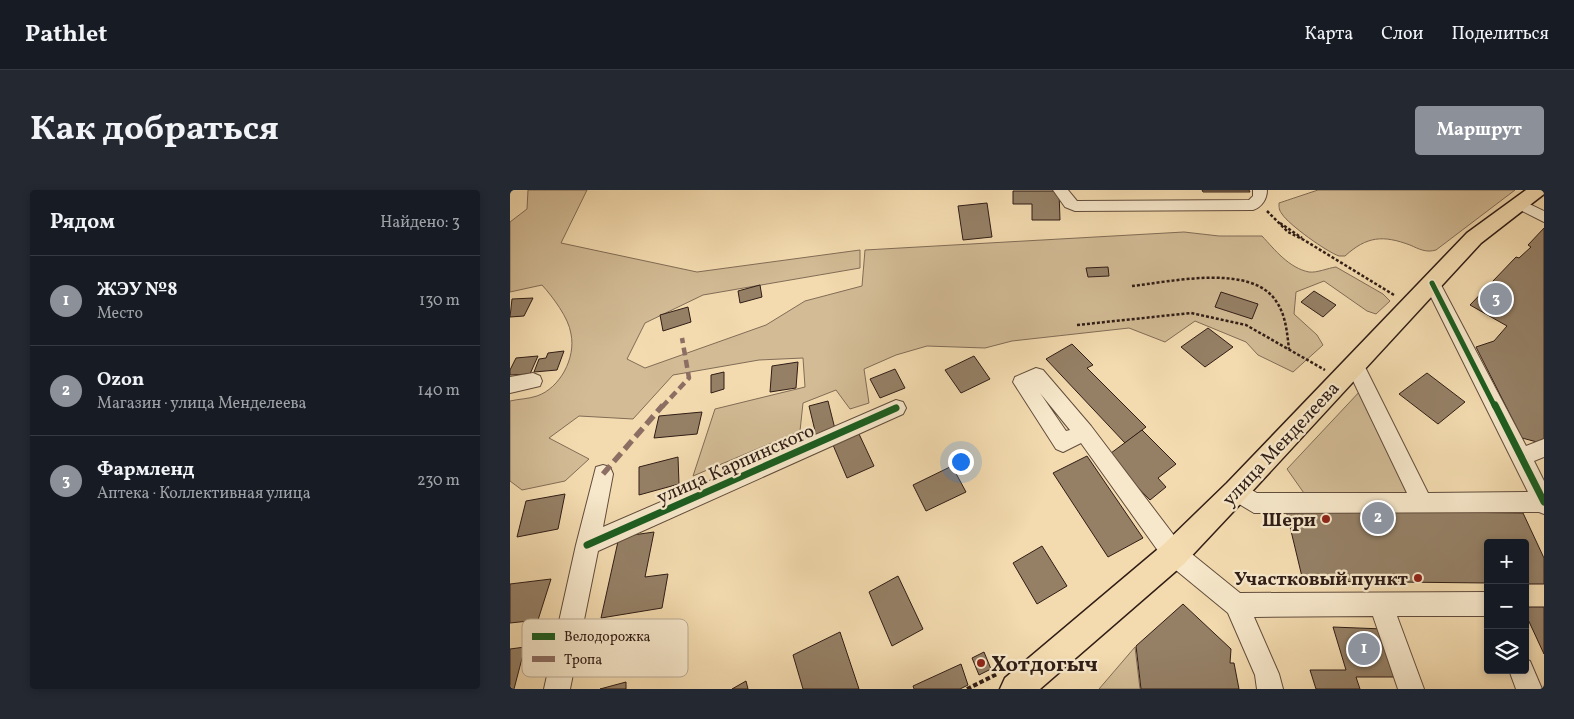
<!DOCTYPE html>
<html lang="ru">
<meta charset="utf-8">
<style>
body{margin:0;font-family:Vollkorn,serif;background:#242831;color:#f1f3f6}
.controls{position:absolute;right:15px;bottom:15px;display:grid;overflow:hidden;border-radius:5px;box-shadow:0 2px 8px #0003}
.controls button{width:45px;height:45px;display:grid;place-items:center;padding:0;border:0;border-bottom:1px solid #363941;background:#171b24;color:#f1f3f6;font:25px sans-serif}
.you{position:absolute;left:450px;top:271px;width:18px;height:18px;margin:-12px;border:4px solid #fff;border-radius:50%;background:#1a73e8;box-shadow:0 0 0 8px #1a73e833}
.badge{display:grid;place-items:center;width:32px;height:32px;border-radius:50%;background:#8c9099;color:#fff;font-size:16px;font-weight:700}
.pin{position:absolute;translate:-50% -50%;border:2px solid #fff;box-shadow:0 1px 5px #0006}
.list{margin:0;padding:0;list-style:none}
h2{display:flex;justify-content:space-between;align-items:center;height:65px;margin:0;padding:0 20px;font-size:21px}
h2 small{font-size:16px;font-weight:400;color:#9ea1a6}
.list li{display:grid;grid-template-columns:32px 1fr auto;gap:15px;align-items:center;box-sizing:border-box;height:90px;padding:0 20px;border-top:1px solid #363941}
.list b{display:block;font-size:19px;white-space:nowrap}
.list p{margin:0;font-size:16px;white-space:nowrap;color:#9ea1a6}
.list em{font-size:16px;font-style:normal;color:#9ea1a6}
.icon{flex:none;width:28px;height:28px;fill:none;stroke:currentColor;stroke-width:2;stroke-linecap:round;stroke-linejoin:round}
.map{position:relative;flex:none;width:1034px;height:499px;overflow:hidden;border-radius:5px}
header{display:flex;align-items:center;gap:30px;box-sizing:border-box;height:70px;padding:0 25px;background:#171b24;border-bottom:1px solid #363941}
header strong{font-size:24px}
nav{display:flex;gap:28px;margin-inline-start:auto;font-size:18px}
.intro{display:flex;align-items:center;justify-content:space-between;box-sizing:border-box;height:120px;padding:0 30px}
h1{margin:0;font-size:35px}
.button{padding:12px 22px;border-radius:5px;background:#8c9099;color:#fff;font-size:18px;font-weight:700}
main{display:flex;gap:30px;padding:0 30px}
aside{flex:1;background:#171b24;border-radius:5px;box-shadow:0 2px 8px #0003}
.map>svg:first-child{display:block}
</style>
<header>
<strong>Pathlet</strong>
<nav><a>Карта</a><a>Слои</a><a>Поделиться</a></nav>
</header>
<div class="intro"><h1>Как добраться</h1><a class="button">Маршрут</a></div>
<main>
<aside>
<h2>Рядом<small>Найдено: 3</small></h2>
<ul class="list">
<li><span class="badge">1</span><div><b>ЖЭУ №8</b><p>Место</p></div><em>130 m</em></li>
<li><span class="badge">2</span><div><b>Ozon</b><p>Магазин · улица Менделеева</p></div><em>140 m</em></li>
<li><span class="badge">3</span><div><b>Фармленд</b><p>Аптека · Коллективная улица</p></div><em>230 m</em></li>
</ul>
</aside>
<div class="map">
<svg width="1034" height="499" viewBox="0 0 1034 499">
<rect width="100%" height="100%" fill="#f3dbaf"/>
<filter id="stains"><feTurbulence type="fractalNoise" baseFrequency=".004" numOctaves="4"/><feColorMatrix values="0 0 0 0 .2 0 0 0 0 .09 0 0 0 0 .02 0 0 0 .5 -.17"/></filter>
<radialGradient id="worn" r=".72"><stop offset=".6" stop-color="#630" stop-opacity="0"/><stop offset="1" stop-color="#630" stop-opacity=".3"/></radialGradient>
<g fill="#d2bb95" stroke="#816c56">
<path d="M 18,0 L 77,0 L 51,53 L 187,82 L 350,60 L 350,78 L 193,105 L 135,133 L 117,169 L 135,178 L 256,135 L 295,111 L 352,96 L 355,60 L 674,42 L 709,46 L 752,46 C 765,60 779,78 799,82 C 807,83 818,78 826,77 L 873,104 L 880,111 L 866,124 L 857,121 L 814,91 L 786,102 L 784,124 L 807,145 L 813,155 L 783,182 L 748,165 L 736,152 L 685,131 L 655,152 L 619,138 L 502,151 L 475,158 L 417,156 L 386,165 L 354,179 L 359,213 L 340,219 L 326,200 L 293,213 L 290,241 L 183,286 L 205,219 L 295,197 L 293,168 L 249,170 L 163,185 L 123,229 L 69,226 L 39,248 L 79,269 L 55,291 L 12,300 L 0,291 L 0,211 C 8,209 18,209 27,206 C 50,198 66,168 61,144 C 59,128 42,106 32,95 L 0,102 L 0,32 L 17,19 Z"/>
<path d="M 808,0 L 1005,0 L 926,60 C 916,63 909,59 900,55 C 873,45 857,46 835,66 L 829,66 C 817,62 779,35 772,24 C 769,20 769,18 769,13 Z"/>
<path d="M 852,199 L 902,305 L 796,306 L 777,279 Z"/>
<path d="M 625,457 L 630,499 L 589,499 Z"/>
</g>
<g fill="#958066" stroke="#301d16">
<path d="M 692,0 L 739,0 L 740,2 L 693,2 Z"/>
<path d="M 503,1 L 549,1 L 550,30 L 522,30 L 522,14 L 503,14 Z"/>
<path d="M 477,13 L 482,47 L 453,50 L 448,16 Z"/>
<path d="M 1034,38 L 1034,249 L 1027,252 L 1012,248 L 966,157 L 984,151 L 997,136 L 960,115 L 1006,67 L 1009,68 L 1021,57 L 1018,55 Z"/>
<path d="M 598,77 L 599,86 L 578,87 L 576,78 Z"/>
<path d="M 250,95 L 252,107 L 230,113 L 228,101 Z"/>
<path d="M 804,101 L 826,115 L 813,127 L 791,112 Z"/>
<path d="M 711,102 L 748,114 L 742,129 L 705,117 Z"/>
<path d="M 23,108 L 14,126 L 0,127 L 2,109 Z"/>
<path d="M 178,117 L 181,132 L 153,141 L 150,125 Z"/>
<path d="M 698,138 L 723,157 L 695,177 L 671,157 Z"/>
<path d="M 562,154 L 583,175 L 577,178 L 636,237 L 615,253 L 536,169 Z"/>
<path d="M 54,161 L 47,180 L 24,182 L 29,169 L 36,168 L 38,163 Z"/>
<path d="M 28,166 L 20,184 L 0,185 L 0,180 L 6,168 Z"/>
<path d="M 464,166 L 480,189 L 451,203 L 435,180 Z"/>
<path d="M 288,172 L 286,198 L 260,202 L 262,176 Z"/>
<path d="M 385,179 L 395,198 L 370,208 L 360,189 Z"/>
<path d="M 214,182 L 214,199 L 201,203 L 201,185 Z"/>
<path d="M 917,183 L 955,212 L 928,234 L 889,204 Z"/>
<path d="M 318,211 L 325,239 L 306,245 L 299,216 Z"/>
<path d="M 192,222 L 187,244 L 144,248 L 149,226 Z"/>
<path d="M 632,240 L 666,274 L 648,288 L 656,297 L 640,310 L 597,266 Z"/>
<path d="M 349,244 L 364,276 L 337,288 L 323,255 Z"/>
<path d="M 577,266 L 633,348 L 598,367 L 543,283 Z"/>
<path d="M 168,267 L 169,294 L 129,305 L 129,277 Z"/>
<path d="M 442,276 L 456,302 L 416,321 L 403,295 Z"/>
<path d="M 55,304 L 48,339 L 7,347 L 16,311 Z"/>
<path d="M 776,320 L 1013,323 L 1034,368 L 1034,394 L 1015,394 L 1015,353 L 978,353 L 978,393 L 793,391 Z"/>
<path d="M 144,342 L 135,387 L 158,384 L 152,418 L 91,428 L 109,347 Z"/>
<path d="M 532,356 L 557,396 L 527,414 L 503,373 Z"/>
<path d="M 388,386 L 413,439 L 382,456 L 359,402 Z"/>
<path d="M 41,389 L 28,430 L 0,433 L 0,394 Z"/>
<path d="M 673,414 L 721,459 L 720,473 L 724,473 L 729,499 L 631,499 L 626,456 Z"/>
<path d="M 1015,417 L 1034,417 L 1034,464 L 1015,423 Z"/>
<path d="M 823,437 L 873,439 L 888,487 L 846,487 L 850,499 L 806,499 L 800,480 L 836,480 Z"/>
<path d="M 330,442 L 349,499 L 293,499 L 283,465 Z"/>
<path d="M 15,457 L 4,499 L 0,499 L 0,459 Z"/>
<path d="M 474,462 L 481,479 L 469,485 L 462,468 Z"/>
<path d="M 451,474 L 458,495 L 450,499 L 404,499 L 403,496 Z"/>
<path d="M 236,491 L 238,499 L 222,499 Z"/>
<path d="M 116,492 L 116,499 L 90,499 Z"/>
</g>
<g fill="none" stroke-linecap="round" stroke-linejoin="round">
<g stroke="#614c3c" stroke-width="2">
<g id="minor">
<path d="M 543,0 L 558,0 L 567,11 L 739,10 L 743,6 L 743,0 L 757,0 C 757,9 752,17 743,20 L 565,21 L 555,17 Z"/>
<path d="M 1009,9 L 1034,21 L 1034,32 L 1004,17 L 1001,14 L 1004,11 Z"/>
<path d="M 922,87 L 928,89 L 930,93 L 1016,256 L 1034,249 L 1034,267 L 1024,271 L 1034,291 L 1034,324 L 1029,322 L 744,323 L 719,308 L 715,301 L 719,294 L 726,291 L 747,303 L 897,303 L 835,174 L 837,169 L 844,167 L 851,169 L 918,303 L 1018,302 L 914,93 L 916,89 Z"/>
<path d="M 526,178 L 533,180 L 581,236 L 672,356 L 730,403 L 978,402 L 978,426 L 887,426 L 914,499 L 888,499 L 863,426 L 744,427 L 769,484 L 773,499 L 747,499 L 745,485 L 718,423 L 656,372 L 571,253 L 553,262 L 546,259 L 503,192 L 505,187 ZM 530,203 L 560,240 L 556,241 Z"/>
<path d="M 23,183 L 30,186 L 32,191 L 30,196 L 0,203 L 0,187 Z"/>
<path d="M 386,210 L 393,212 L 396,218 L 393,224 L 88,361 L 60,499 L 34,499 L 66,355 L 86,277 L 93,275 L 100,277 L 103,284 L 93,337 Z"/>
<path d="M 1015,469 L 1020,471 L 1032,499 L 1006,499 L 999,480 L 1015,480 Z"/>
</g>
</g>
<g stroke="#301d16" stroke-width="3">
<path id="major" d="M 1016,0 L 1034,0 L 1034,4 L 971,53 L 735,309 L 674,374 L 530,499 L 490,499 L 495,488 L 654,354 L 717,293 L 957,43 Z"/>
</g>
<g stroke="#301d16" stroke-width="2.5" stroke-dasharray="3 2" stroke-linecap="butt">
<path d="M 757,21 L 778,42 L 794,50 L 884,105"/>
<path d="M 770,33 L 792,48"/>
<path d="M 622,96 C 660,92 741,73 766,111 C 776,125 777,143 779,159"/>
<path d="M 567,135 L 681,123 L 736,135 L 815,180"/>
</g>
<path stroke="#301d16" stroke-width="4" stroke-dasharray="4.5 2.5" stroke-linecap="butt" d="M 457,499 L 487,484"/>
<use href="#minor" fill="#f7e8cb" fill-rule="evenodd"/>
<use href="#major" fill="#f3dbaf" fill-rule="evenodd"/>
<path stroke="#8d6e63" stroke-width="4.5" stroke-dasharray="8 4.5" stroke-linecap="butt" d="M 152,217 L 179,188 L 172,148"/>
<path stroke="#8d6e63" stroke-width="5.5" stroke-dasharray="11 5.5" stroke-linecap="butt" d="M 93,284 L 153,215"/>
<g stroke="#f7e8cb" stroke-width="8">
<path id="cycleway-far1" d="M 922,93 L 985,217"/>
</g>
<g stroke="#f7e8cb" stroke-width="10">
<g id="cycleway">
<path d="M 985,215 L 1034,312"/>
<path d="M 77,355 L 386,218"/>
</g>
</g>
<use href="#cycleway-far1" stroke="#1b5e20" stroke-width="5"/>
<use href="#cycleway" stroke="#1b5e20" stroke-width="7"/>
</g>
<g fill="#8f2418" stroke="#f7e8cb" stroke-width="2">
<circle cx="816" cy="329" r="5"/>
<circle cx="908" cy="388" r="5"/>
<circle cx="471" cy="473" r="5"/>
</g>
<g text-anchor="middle" stroke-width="4.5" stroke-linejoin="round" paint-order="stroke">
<g font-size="19" fill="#301d16" stroke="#f7e8cb">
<text transform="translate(770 253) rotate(-47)" y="7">улица Менделеева</text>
<text transform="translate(225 273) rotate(-24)" y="7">улица Карпинского</text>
</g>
<g font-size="19" font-weight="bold" fill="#301d16" stroke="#f7e8cb" text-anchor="end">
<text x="806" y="336">Шери</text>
<text x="898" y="395">Участковый пункт</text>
</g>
<g font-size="22" font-weight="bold" fill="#301d16" stroke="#f7e8cb" text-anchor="start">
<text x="481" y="481">Хотдогыч</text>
</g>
</g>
<rect x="12" y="429" width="166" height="58" rx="8" fill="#f7e8cb" stroke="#bbab95" stroke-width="1"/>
<rect x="22" y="443" width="23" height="7" fill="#1b5e20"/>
<rect x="22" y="466" width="23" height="6" fill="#8d6e63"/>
<g font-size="14" fill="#301d16">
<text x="54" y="451">Велодорожка</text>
<text x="54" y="474">Тропа</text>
</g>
<rect width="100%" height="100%" filter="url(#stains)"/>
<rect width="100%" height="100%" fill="url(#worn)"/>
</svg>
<div class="controls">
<button>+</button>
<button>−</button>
<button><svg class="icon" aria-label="layers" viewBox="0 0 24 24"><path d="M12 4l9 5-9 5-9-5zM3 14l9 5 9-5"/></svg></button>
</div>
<div class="you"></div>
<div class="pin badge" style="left:854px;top:459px">1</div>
<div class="pin badge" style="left:868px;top:328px">2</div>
<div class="pin badge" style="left:986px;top:109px">3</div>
</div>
</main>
